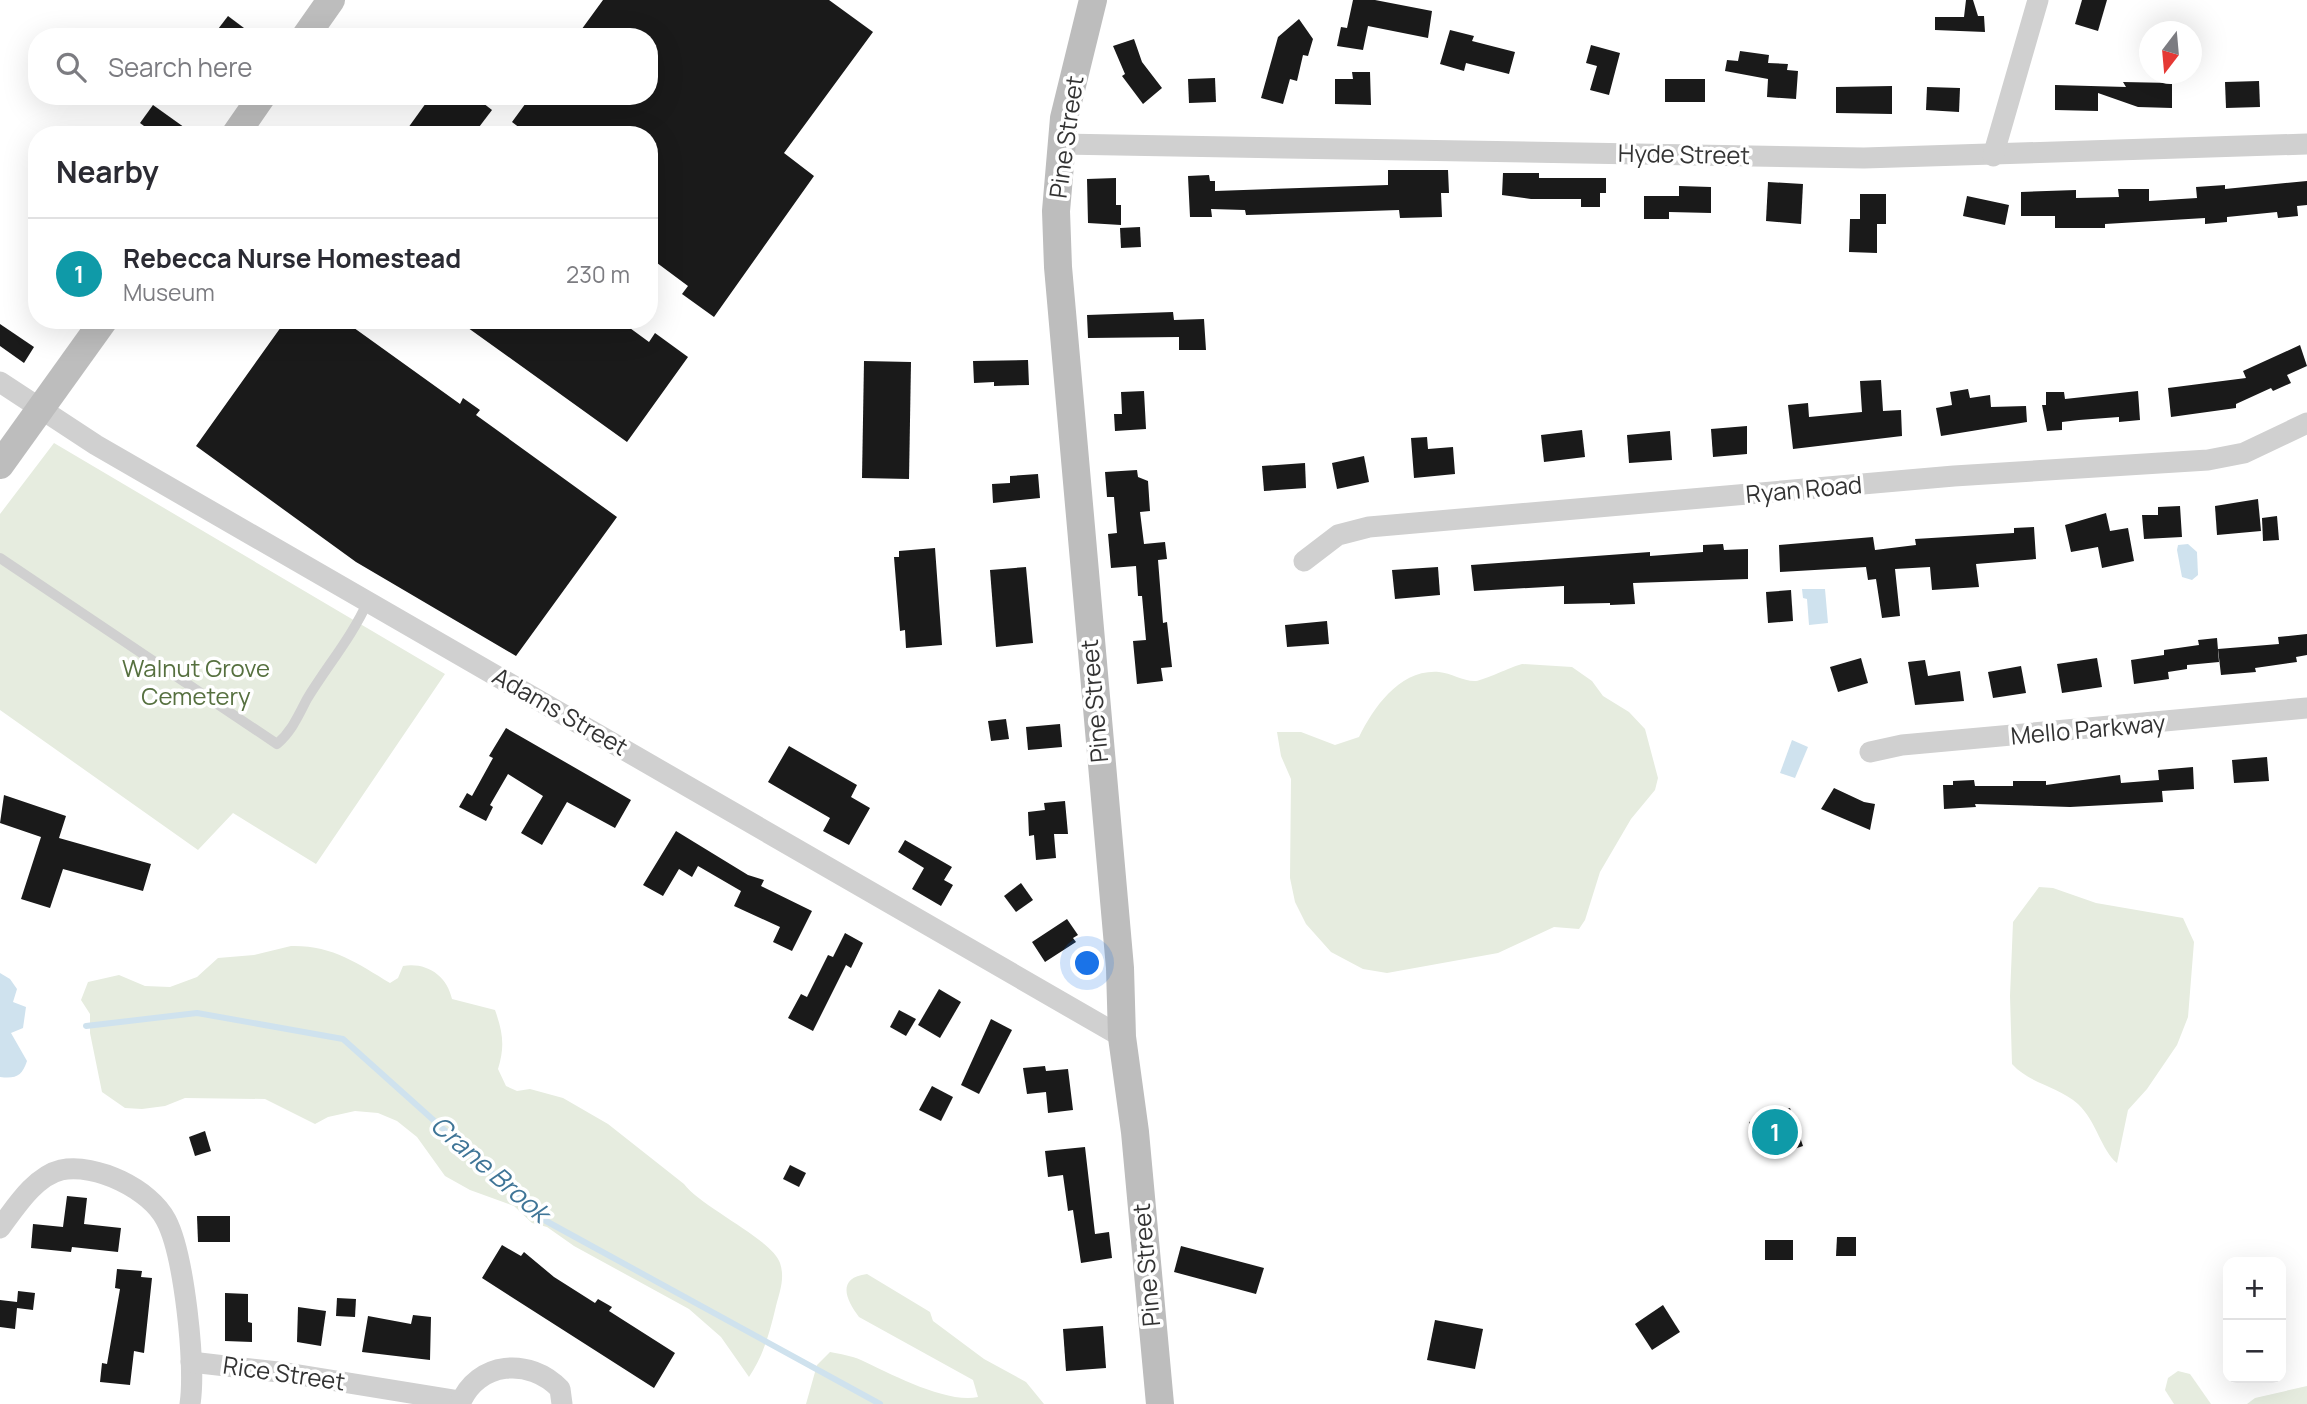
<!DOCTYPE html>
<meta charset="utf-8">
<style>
body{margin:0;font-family:Manrope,sans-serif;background:#f7f7f7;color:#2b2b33}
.controls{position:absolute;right:21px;bottom:21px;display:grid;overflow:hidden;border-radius:14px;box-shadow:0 7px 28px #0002}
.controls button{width:63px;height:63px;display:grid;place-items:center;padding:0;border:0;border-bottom:2px solid #e1e1e2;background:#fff;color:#2b2b33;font:35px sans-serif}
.compass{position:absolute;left:2139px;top:21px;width:63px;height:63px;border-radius:50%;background:#fff;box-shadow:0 7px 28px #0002;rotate:196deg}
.you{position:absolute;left:1088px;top:964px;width:24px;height:24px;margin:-18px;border:5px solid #fff;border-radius:50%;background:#1a73e8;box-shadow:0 0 0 10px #1a73e833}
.badge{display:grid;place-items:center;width:46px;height:46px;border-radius:50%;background:#0f766e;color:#fff;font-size:23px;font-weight:700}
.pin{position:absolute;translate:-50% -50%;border:4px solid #fff;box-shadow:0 2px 7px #0006}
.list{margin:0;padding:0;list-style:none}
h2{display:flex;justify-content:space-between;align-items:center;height:91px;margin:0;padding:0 28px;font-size:30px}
h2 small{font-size:23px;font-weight:400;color:#7c7c81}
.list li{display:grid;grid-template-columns:46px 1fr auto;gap:21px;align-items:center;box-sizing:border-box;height:112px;padding:0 28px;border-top:2px solid #e1e1e2}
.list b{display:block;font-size:26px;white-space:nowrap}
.list p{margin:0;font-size:23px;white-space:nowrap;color:#7c7c81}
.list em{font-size:23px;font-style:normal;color:#7c7c81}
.icon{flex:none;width:38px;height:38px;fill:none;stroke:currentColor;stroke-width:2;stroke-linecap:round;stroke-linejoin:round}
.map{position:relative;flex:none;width:2307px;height:1404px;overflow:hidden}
.search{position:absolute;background:#fff;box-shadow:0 7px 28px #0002;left:28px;top:28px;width:630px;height:77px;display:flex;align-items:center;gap:18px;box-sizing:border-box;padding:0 24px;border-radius:28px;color:#7c7c81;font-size:26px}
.panel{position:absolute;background:#fff;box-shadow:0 7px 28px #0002;left:28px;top:126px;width:630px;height:203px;border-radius:28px}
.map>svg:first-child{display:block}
</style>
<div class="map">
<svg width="2307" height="1404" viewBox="0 0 2307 1404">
<rect width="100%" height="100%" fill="#fff"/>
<g fill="#e6ecdf">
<path d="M 54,443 L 445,674 L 316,864 L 233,813 L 198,850 L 0,710 L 0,514 Z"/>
<path d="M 1522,664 L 1572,667 L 1592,681 L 1603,696 L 1629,712 L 1645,729 L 1658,778 L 1655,790 L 1631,819 L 1600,872 L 1585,920 L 1579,929 L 1554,927 L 1498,953 L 1387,973 L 1363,969 L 1331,952 L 1306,924 L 1295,902 L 1290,878 L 1291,779 L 1281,756 L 1277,732 L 1301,732 L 1335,745 L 1359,737 C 1374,707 1400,669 1439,672 C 1451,673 1465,682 1476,681 C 1484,680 1511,667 1522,664 Z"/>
<path d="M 2039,887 L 2053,888 L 2096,903 L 2183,918 L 2194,942 L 2188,1017 L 2177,1045 L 2147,1089 L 2128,1110 L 2117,1163 C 2101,1150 2097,1122 2078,1104 C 2058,1086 2030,1084 2012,1064 L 2010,996 L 2013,922 Z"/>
<path d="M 291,946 C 332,945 357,963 390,983 L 398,978 L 403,966 C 427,962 447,976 452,999 L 495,1010 C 503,1033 505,1046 498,1069 L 506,1086 L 517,1091 L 530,1089 L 563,1098 L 608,1124 L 684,1184 C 701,1207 773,1240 780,1263 C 785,1278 780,1291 776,1306 C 770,1331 764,1355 749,1377 L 721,1337 L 689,1309 L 574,1246 L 547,1227 L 532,1223 L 514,1206 L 470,1190 L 445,1176 L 417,1137 L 397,1121 L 378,1113 L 355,1111 L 328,1117 L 315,1124 L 265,1099 L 185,1098 L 165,1106 L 142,1109 L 125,1108 L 102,1092 L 90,1033 L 90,1014 L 81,1000 L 88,982 L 119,975 L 145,986 L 170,987 L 197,977 L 218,958 L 254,955 Z"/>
<path d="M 867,1274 L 930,1312 L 933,1321 L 984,1359 L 1026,1382 L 1044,1404 L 806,1404 L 817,1365 L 830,1352 C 840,1354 852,1356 861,1360 C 891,1374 947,1404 978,1397 L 973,1380 L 859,1317 C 846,1300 836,1278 867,1274 Z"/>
<path d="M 2178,1371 L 2190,1374 L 2211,1404 L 2174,1404 L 2165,1390 L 2168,1378 Z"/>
<path d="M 2307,1386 L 2307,1404 L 2247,1404 L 2255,1398 Z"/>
</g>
<g fill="#cfe2ee">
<path d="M 2188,544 L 2197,552 L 2198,575 L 2192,580 L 2182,577 L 2177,550 L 2178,545 Z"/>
<path d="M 1802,589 L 1825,589 L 1828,623 L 1809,625 L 1807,599 L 1803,598 Z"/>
<path d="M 1792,740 L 1808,747 L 1795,778 L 1780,773 Z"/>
<path d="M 0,973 L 10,979 L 17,989 L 13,1002 L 26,1007 L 23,1028 L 11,1033 L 27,1061 C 22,1076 16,1079 0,1077 Z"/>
</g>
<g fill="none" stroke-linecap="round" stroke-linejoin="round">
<path stroke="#cfe2ee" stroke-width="6" d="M 86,1026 L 197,1013 L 343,1039 L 546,1221 L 880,1404"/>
</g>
<g fill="#1a1a1a">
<path d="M 603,0 L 829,0 L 873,32 L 784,153 L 814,176 L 714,317 L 682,294 L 688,286 L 649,257 L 649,135 L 529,135 L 512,122 L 531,96 L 649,96 L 649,37 L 576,37 Z"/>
<path d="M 1353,0 L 1375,0 L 1432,11 L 1428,38 L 1368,26 L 1363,50 L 1337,46 L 1341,27 L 1347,28 Z"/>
<path d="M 1966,0 L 1973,0 L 1978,16 L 1984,16 L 1985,32 L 1935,30 L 1935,17 L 1964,17 Z"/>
<path d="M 2082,0 L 2107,0 L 2098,31 L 2075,24 Z"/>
<path d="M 228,16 L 256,37 L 212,37 Z"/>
<path d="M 1299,19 L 1313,39 L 1308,56 L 1303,55 L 1297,81 L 1290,79 L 1283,104 L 1261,98 L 1278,37 Z"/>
<path d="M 1450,30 L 1474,36 L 1472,41 L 1515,52 L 1509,74 L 1466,63 L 1464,71 L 1440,64 Z"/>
<path d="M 1134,39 L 1142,62 L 1162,88 L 1143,104 L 1122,76 L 1125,74 L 1113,46 Z"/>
<path d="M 1591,45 L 1620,53 L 1609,95 L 1590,90 L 1597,66 L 1586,63 Z"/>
<path d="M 1740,51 L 1769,55 L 1768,63 L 1788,64 L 1787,70 L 1798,71 L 1796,99 L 1767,97 L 1768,79 L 1725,71 L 1727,60 L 1738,61 Z"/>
<path d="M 1352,72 L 1370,72 L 1371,105 L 1335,104 L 1335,79 L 1353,79 Z"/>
<path d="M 1215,78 L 1216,102 L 1189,103 L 1188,79 Z"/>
<rect x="1665" y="79" width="40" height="23"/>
<path d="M 2259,81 L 2260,107 L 2226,108 L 2225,82 Z"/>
<path d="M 2123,82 L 2172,83 L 2172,108 L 2138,107 L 2098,93 L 2098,111 L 2055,110 L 2055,85 L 2126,87 Z"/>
<path d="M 1892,86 L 1892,114 L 1836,113 L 1836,87 Z"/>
<path d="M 1927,87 L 1960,88 L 1959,112 L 1926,110 Z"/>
<path d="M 431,96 L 474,96 L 492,110 L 473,135 L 403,135 Z"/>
<path d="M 153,105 L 195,135 L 156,135 L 140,123 Z"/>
<path d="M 1388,170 L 1448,170 L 1449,193 L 1441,193 L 1442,217 L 1400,218 L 1399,210 L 1246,215 L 1245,210 L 1211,209 L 1212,217 L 1190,217 L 1188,176 L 1209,175 L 1210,181 L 1215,181 L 1215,191 L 1388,185 Z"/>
<path d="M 1503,173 L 1539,173 L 1539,178 L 1606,178 L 1606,193 L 1600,193 L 1600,207 L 1581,207 L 1581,199 L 1531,199 L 1502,195 Z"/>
<path d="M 1116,178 L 1116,205 L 1121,205 L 1121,225 L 1088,223 L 1087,179 Z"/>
<path d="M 2307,181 L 2307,205 L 2297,206 L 2298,216 L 2278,218 L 2277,212 L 2227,217 L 2227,222 L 2205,224 L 2205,218 L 2105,224 L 2105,228 L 2055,228 L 2055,216 L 2021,216 L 2021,192 L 2076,190 L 2076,198 L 2119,197 L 2118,189 L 2149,189 L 2149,201 L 2197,198 L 2196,187 L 2225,185 L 2225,189 Z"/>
<path d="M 1768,182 L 1803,184 L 1801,224 L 1766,221 Z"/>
<path d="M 1679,186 L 1711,187 L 1711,213 L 1669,212 L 1669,219 L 1644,219 L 1644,196 L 1679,196 Z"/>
<path d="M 1860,194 L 1886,194 L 1886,224 L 1877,224 L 1877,253 L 1849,252 L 1850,219 L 1860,219 Z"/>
<path d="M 1967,196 L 2009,205 L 2005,225 L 1963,216 Z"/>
<path d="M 1140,227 L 1141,247 L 1121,248 L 1120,228 Z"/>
<path d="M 1173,312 L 1174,320 L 1204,319 L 1206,350 L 1179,350 L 1179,337 L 1088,338 L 1087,315 Z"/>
<path d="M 286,320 L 343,320 L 460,404 L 463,398 L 480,410 L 476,415 L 617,517 L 516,656 L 356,562 L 196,446 Z"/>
<path d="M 457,320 L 619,320 L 649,342 L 655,333 L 688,357 L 627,442 Z"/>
<path d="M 0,324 L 34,347 L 24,363 L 0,346 Z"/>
<path d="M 2300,345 L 2307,366 L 2287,375 L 2291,383 L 2273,391 L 2271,388 L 2236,404 L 2236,408 L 2171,417 L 2168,388 L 2246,378 L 2243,371 Z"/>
<path d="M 1028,360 L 1029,385 L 994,386 L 994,382 L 974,383 L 973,361 Z"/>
<path d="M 864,361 L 911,362 L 909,479 L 862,478 Z"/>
<path d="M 1881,380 L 1883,411 L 1901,410 L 1902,436 L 1793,449 L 1788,405 L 1808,403 L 1809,417 L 1862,412 L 1860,381 Z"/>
<path d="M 1968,389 L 1970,398 L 1990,395 L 1991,407 L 2026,406 L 2027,422 L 1941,436 L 1936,408 L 1952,405 L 1950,392 Z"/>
<path d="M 1144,391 L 1146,429 L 1115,431 L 1114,414 L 1122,414 L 1121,392 Z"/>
<path d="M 2138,391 L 2140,420 L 2119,422 L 2119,417 L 2079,420 L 2062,422 L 2062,430 L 2047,431 L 2042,405 L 2046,405 L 2046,392 L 2064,392 L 2065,399 Z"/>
<path d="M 1747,426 L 1747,454 L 1713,457 L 1711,429 Z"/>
<path d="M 1582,430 L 1585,457 L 1544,462 L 1541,435 Z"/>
<path d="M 1670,431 L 1672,460 L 1629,463 L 1627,435 Z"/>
<path d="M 1427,437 L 1428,449 L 1453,447 L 1455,474 L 1414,478 L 1411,438 Z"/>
<path d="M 1364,456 L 1369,482 L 1337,489 L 1332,463 Z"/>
<path d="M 1305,463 L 1306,488 L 1264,491 L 1262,466 Z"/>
<path d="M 1137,470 L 1138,477 L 1148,481 L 1150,511 L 1140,512 L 1144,544 L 1165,542 L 1167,559 L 1158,560 L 1163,623 L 1167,622 L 1172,667 L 1161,668 L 1163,681 L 1137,684 L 1133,641 L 1146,640 L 1142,596 L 1138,596 L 1136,566 L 1111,568 L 1108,534 L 1117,533 L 1114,497 L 1107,497 L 1105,472 Z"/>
<path d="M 1038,474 L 1040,498 L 993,503 L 992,484 L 1010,483 L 1010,476 Z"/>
<path d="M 2258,499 L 2261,531 L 2217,535 L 2215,506 Z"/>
<path d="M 2180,506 L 2182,537 L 2144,539 L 2142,515 L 2158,515 L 2158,507 Z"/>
<path d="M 2106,513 L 2110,531 L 2128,528 L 2134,561 L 2102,568 L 2098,547 L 2071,552 L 2065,525 Z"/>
<path d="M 2277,516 L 2279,540 L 2263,541 L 2262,518 Z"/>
<path d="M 2034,527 L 2036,559 L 1976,564 L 1979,587 L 1932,590 L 1930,567 L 1895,569 L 1900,616 L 1882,618 L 1876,579 L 1868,580 L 1866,567 L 1780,572 L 1779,545 L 1873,537 L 1875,550 L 1916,545 L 1915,539 L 2014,533 L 2014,528 Z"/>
<path d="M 1723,544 L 1724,550 L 1748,549 L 1748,579 L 1633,583 L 1635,604 L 1610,605 L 1610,603 L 1564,604 L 1564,586 L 1474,591 L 1471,565 L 1650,552 L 1650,556 L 1703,552 L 1703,545 Z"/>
<path d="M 935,548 L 942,645 L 906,648 L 905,630 L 900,631 L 894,557 L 899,557 L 899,551 Z"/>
<path d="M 1026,567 L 1033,643 L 996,647 L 990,570 Z"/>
<path d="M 1438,567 L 1440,595 L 1395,599 L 1392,570 Z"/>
<path d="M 1791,590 L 1793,621 L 1768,623 L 1766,592 Z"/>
<path d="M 1327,621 L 1329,644 L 1287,647 L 1285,625 Z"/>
<path d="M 2307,634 L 2307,655 L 2296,657 L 2297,662 L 2255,668 L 2256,672 L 2221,675 L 2218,649 L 2279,644 L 2278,637 Z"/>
<path d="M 2217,638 L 2219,662 L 2187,665 L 2187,669 L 2168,672 L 2169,679 L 2134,684 L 2131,660 L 2164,655 L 2164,650 L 2199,645 L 2198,640 Z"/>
<path d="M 1861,658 L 1868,683 L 1838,692 L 1830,667 Z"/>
<path d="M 2097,658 L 2102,687 L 2062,693 L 2057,664 Z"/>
<path d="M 1925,660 L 1928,676 L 1960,671 L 1964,701 L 1915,705 L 1908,662 Z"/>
<path d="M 2021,666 L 2026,693 L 1993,698 L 1988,672 Z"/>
<path d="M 1006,719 L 1009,739 L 991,741 L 988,721 Z"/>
<path d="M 1060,724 L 1062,747 L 1028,750 L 1026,727 Z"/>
<path d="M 506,728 L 631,800 L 615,828 L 567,802 L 542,845 L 521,833 L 543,796 L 508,774 L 490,805 L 493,807 L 486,821 L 459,807 L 467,793 L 472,796 L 493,758 L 489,756 Z"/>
<path d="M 789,746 L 857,785 L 851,797 L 870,808 L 849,845 L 823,831 L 830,818 L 768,782 Z"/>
<path d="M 2267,757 L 2269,781 L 2234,783 L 2232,760 Z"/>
<path d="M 2193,767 L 2194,789 L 2162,791 L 2163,802 L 2070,807 L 1975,804 L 1976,807 L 1944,809 L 1943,785 L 1953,785 L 1953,781 L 1974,780 L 1975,786 L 2013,786 L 2013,781 L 2046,781 L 2046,785 L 2120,775 L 2121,783 L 2159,780 L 2158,770 Z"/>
<path d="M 1834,788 L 1864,802 L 1875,804 L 1870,830 L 1821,809 Z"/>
<path d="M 4,795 L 66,816 L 59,838 L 151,864 L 143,891 L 63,869 L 50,908 L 21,899 L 41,837 L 0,823 Z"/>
<path d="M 1065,801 L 1068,834 L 1054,834 L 1056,858 L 1036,860 L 1034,835 L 1029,836 L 1028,812 L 1045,810 L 1044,803 Z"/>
<path d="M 676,831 L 748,875 L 764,880 L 761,886 L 812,911 L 792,951 L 773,942 L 780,927 L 734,906 L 741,891 L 698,866 L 692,877 L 679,869 L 663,896 L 643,885 Z"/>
<path d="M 905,840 L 952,867 L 944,880 L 953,885 L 941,906 L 912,889 L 924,868 L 898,852 Z"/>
<path d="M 1021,883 L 1033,900 L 1016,912 L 1004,896 Z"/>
<path d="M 1067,919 L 1078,935 L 1073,938 L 1076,942 L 1045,962 L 1032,942 Z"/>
<path d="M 845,933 L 863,943 L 851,968 L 846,965 L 813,1031 L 788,1018 L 801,994 L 807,997 L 828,955 L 833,957 Z"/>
<path d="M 939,989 L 961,1002 L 940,1038 L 918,1025 Z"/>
<path d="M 899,1010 L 916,1019 L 906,1036 L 890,1027 Z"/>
<path d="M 991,1019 L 1012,1030 L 979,1094 L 961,1085 Z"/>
<path d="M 1045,1066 L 1046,1071 L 1068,1069 L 1073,1110 L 1048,1113 L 1046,1092 L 1027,1094 L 1023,1068 Z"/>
<path d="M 932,1086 L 953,1097 L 941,1121 L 919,1110 Z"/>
<path d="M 1790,1108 L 1803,1146 L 1785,1152 L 1781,1143 L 1759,1151 L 1749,1122 Z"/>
<path d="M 205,1131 L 211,1151 L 195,1156 L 189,1137 Z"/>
<path d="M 1085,1147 L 1095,1234 L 1109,1232 L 1112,1258 L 1081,1263 L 1073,1210 L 1068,1211 L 1063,1175 L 1048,1177 L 1045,1151 Z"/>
<path d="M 790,1165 L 806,1173 L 799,1187 L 783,1179 Z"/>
<path d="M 67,1196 L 87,1198 L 84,1224 L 121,1228 L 118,1252 L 72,1247 L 71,1252 L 31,1248 L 33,1224 L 63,1227 Z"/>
<path d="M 197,1216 L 230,1216 L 230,1242 L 198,1242 Z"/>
<path d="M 1837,1237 L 1856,1237 L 1856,1256 L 1836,1256 Z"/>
<rect x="1765" y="1240" width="28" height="20"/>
<path d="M 502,1245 L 521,1256 L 524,1252 L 554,1277 L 595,1303 L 598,1299 L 612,1307 L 609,1311 L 675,1353 L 654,1388 L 482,1278 Z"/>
<path d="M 1181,1246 L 1264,1268 L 1256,1294 L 1174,1272 Z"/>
<path d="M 117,1269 L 142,1271 L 141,1277 L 152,1278 L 144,1353 L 134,1351 L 130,1385 L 100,1382 L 102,1363 L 107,1364 L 120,1289 L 115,1288 Z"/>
<path d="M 18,1291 L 35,1293 L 33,1310 L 17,1308 L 15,1329 L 0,1327 L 0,1300 L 17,1302 Z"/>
<path d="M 225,1293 L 248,1294 L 248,1322 L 252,1323 L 252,1342 L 225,1341 Z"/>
<path d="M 337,1298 L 356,1299 L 355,1317 L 336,1316 Z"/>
<path d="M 1663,1305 L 1680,1332 L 1652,1350 L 1635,1324 Z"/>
<path d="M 298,1307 L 326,1311 L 321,1346 L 297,1342 Z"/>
<path d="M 413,1315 L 431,1317 L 430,1360 L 362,1352 L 368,1316 L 411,1324 Z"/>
<path d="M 1435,1320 L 1483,1329 L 1475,1369 L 1427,1360 Z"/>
<path d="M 1103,1326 L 1106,1368 L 1066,1371 L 1063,1329 Z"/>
</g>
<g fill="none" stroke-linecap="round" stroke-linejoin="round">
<path stroke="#d0d0d0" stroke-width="10" d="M 0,558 L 277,744 C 292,731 298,716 307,699 C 327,666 352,637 368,601"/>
<g stroke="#d0d0d0" stroke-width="21">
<path d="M 1061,144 L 1864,158 L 2307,144"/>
<path d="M 1993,156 L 2038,0"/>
<path d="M 0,382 L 96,445 L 1122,1037"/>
<path d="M 1304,561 L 1338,535 L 1369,527 L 1954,476 L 2208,460 L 2244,453 L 2307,423"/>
<path d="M 1870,752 L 1902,745 L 2307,708"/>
<path d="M 0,1228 C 15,1208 35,1176 61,1170 C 96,1163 150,1189 166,1220 C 184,1254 196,1365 190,1404"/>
<path d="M 191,1362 L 287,1373 L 460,1401"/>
<path d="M 460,1404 C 477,1361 530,1357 560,1389 L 562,1404"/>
</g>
<g stroke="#bdbdbd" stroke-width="28">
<path d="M 1093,0 L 1064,118 L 1056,211 L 1058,267 L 1120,968 L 1122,1037 L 1135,1132 L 1160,1404"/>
<path d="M 305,37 L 331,0"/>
<path d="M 235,135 L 262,96"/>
<path d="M 0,465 L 104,320"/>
</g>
</g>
<g text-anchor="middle" stroke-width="7" stroke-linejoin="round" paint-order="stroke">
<g font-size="24" fill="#333" stroke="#fff">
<text transform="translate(1067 137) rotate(-82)" y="8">Pine Street</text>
<text transform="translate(1684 155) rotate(1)" y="8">Hyde Street</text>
<text transform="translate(1804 490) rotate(-5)" y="8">Ryan Road</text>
<text transform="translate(1095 701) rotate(-95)" y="8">Pine Street</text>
<text transform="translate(560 712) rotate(30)" y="8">Adams Street</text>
<text transform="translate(2088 730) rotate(-5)" y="8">Mello Parkway</text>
<text transform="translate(1147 1265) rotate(-95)" y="8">Pine Street</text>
<text transform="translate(284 1374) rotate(8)" y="8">Rice Street</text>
</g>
<g font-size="24" fill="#56703f" stroke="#fff">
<text x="196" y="677">Walnut Grove<tspan x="196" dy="28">Cemetery</tspan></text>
</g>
<g font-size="26" font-style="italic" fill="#3f7597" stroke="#fff">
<text transform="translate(490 1169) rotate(41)" y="9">Crane Brook</text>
</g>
</g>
</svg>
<div class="controls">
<button>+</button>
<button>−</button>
</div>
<svg class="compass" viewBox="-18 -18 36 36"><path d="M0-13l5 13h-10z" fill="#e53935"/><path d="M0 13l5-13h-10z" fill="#7c7c81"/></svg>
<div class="you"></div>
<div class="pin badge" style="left:1775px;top:1132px;background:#0f9aa8">1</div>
<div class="search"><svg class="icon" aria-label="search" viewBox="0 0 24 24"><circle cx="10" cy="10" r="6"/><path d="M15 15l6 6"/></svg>Search here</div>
<section class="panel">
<h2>Nearby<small></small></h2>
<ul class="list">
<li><span class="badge" style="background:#0f9aa8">1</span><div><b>Rebecca Nurse Homestead</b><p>Museum</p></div><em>230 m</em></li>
</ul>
</section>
</div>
